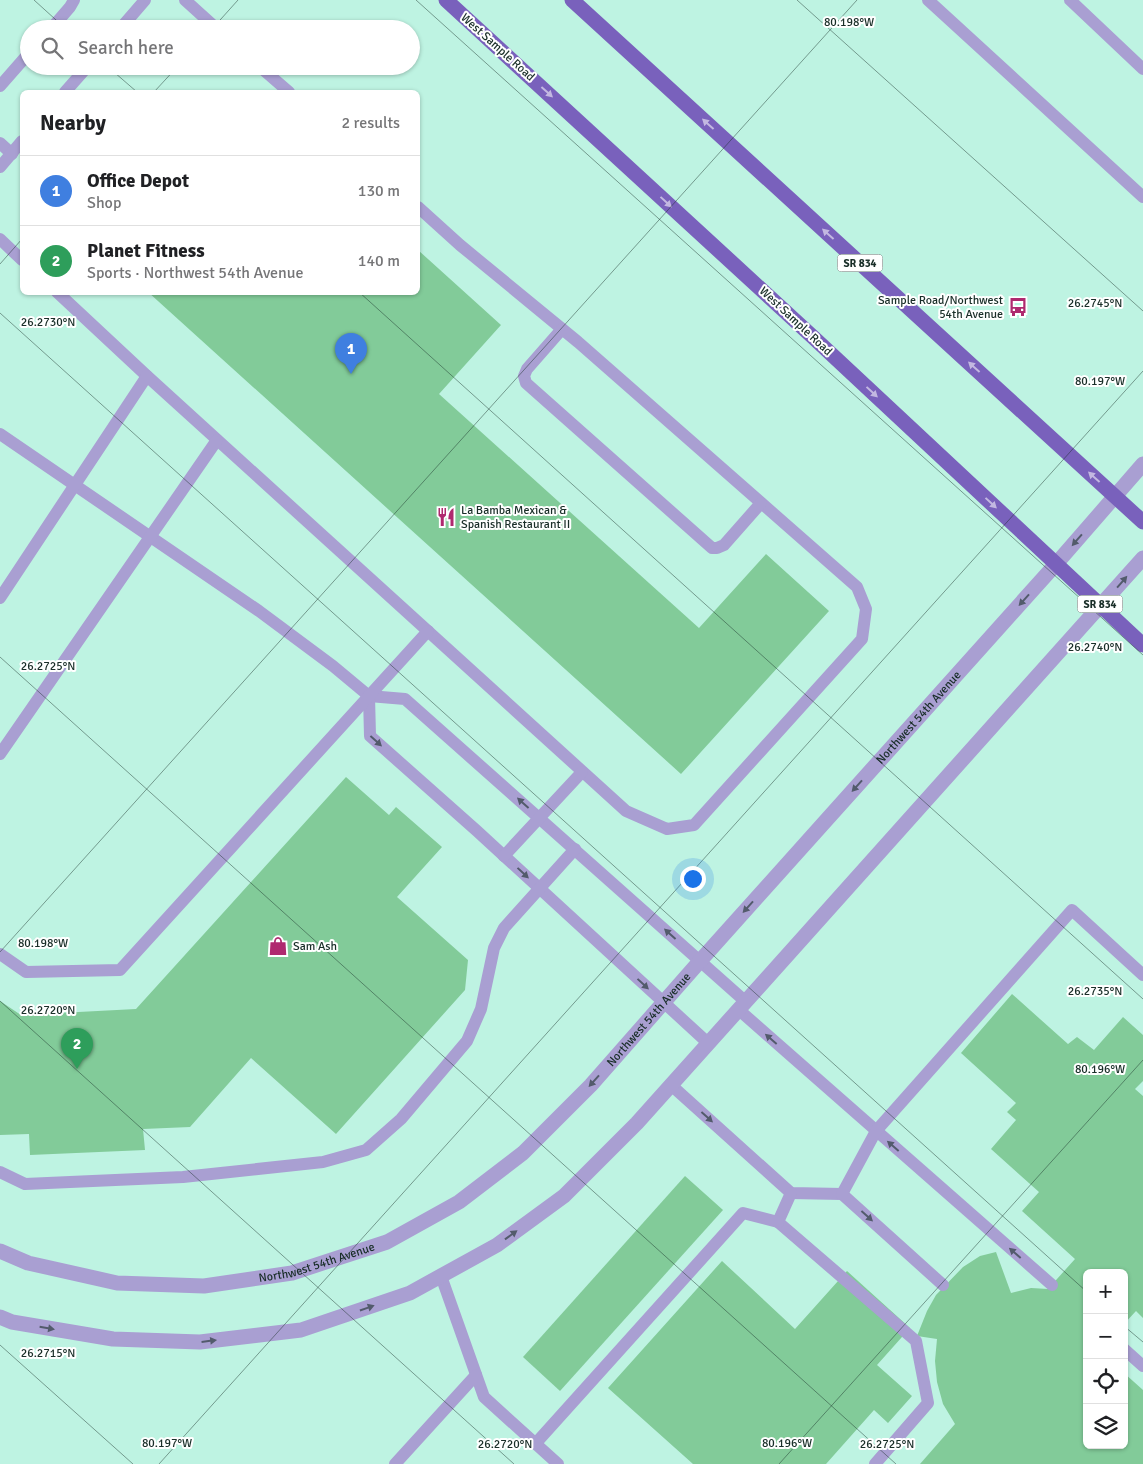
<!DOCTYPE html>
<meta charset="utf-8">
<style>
body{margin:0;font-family:Signika,sans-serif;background:#f2f2f2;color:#202124}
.controls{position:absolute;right:15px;bottom:15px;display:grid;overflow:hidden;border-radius:8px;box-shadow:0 1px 4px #0004}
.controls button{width:45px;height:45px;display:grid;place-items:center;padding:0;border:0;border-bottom:1px solid #e0e0e0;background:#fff;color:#202124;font:25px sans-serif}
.you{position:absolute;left:692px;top:878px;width:18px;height:18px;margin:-12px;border:4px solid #fff;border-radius:50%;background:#1a73e8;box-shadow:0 0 0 8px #1a73e833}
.badge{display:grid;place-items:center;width:32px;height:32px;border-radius:50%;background:#1a73e8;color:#fff;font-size:16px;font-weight:700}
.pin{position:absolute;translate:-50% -41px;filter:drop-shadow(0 1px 2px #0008)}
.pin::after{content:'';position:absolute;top:26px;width:18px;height:15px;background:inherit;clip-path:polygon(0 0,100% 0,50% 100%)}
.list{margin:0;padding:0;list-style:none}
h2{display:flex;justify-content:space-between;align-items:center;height:65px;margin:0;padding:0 20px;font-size:21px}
h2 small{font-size:16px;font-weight:400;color:#757577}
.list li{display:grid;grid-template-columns:32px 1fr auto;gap:15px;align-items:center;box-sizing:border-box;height:70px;padding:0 20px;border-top:1px solid #e0e0e0}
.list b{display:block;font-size:19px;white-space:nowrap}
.list p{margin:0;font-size:16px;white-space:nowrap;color:#757577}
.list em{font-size:16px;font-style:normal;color:#757577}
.icon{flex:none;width:28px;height:28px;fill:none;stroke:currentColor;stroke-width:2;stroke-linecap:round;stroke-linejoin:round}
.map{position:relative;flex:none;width:1143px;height:1464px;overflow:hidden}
.search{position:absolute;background:#fff;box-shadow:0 1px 4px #0004;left:20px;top:20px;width:400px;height:55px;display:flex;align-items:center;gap:12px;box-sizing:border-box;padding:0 18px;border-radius:28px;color:#757577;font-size:19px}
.panel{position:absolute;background:#fff;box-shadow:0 1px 4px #0004;left:20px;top:90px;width:400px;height:205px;border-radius:8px}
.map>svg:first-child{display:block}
</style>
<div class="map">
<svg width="1143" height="1464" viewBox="0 0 1143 1464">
<rect width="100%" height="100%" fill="#bef3e2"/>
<g fill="#82cb99">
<path d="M 418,250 L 501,325 L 439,394 L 699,628 L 766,554 L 829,611 L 681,774 L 148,292 L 418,292 Z"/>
<path d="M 346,777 L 389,815 L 396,807 L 442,847 L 397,897 L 468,960 L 465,990 L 336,1134 L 251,1058 L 190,1127 L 143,1129 L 145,1150 L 30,1155 L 29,1134 L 0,1135 L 0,1001 L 21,1015 L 136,1009 Z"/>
<path d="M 1012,994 L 1068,1044 L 1077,1037 L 1094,1050 L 1123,1017 L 1143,1035 L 1143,1081 L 1135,1089 L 1143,1096 L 1143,1318 L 1136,1311 L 1124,1324 L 1124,1273 L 1087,1273 L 1087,1445 L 1124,1445 L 1124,1373 L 1143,1390 L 1143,1464 L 920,1464 L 955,1424 L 943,1404 L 937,1382 L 935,1361 L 937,1339 L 917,1336 L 927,1311 L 936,1295 L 963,1267 L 980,1256 L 996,1252 L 1011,1293 L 1031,1288 L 1048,1289 L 1075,1259 L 1022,1211 L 1039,1192 L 991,1149 L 1016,1120 L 1007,1112 L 1016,1103 L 961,1053 Z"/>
<path d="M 685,1176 L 723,1210 L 560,1391 L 523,1357 Z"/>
<path d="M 722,1261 L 795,1329 L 847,1271 L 910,1328 L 877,1365 L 912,1396 L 888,1423 L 874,1410 L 826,1464 L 693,1464 L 608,1388 Z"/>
</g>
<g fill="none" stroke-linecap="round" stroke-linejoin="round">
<g stroke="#a99fd2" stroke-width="12">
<path d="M 185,0 L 217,29"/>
<path d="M 928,0 L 1143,197"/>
<path d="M 1070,0 L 1143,69"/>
<path d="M 51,29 L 70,7 L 74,0"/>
<path d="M 120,29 L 145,0"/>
<path d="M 259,66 L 289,92"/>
<path d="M 0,86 L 29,53"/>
<path d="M 65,92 L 88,66"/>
<path d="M 0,143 L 12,154"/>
<path d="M 0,167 L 22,141"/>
<path d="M 0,239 L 22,260"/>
<path d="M 57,292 L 147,376 L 626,811 L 667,829 L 694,825 L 862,639 L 866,609 L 857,587 L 578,342 L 460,245 L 418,207"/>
<path d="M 562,329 L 527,369 L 524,376 L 526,383 L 712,548 L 717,548 L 724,545 L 761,503"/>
<path d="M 0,434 L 259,611 L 333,666 L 369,696 L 405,699 L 746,1002"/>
<path d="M 0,598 L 147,376"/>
<path d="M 369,696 L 370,736 L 477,831 L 708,1043"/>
<path d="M 0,754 L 217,440"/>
<path d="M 504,856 L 582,772"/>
<path d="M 0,954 L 26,972 L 120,970 L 428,631"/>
<path d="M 739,1010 L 1052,1285"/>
<path d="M 671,1085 L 791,1193 L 842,1194 L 943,1285"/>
<path d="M 0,1172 L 25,1184 L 183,1177 L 323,1162 L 366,1150 L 401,1119 L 467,1041 L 481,1009 L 494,948 L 504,928 L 575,849"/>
<path d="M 791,1193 L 778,1222 L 916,1341 L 928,1403 L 875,1464"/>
<path d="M 842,1194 L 876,1131 L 1072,910 L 1143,975"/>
<path d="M 441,1276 L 484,1397 L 558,1464"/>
<path d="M 1124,1349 L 1143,1366"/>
<path d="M 536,1443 L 743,1213 L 778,1222"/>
<path d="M 395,1464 L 476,1375"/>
</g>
<g stroke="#a99fd2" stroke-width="15">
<path id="s1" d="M 0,1251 L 28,1263 L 117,1283 L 204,1286 L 292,1273 L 387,1242 L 459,1202 L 523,1153 L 591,1085 L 700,961 L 1056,564 L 1143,464"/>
<path d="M 0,1317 L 12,1322 L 113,1339 L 200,1342 L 301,1330 L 410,1293 L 497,1245 L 564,1196 L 637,1123 L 1143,558"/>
</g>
<g stroke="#7961bc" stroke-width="15">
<path d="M 446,0 L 814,338 L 1143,645"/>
<path d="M 572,0 L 1143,522"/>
</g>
</g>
<defs><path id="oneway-solid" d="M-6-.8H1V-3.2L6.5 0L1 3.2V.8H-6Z" transform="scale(1.25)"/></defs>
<g fill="#c3b8e1">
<use href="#oneway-solid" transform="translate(547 92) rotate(42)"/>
<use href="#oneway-solid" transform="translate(708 124) rotate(-138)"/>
<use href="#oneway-solid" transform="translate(666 202) rotate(43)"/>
<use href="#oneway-solid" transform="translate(828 234) rotate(-138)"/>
<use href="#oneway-solid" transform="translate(974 367) rotate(-138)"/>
<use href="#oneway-solid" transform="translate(872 392) rotate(43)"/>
<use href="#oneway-solid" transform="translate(1094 477) rotate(-138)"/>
<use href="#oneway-solid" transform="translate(991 503) rotate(43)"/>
</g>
<g fill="#535b6c">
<use href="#oneway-solid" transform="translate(1077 540) rotate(131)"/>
<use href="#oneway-solid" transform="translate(1122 582) rotate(-49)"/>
<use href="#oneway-solid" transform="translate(1024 600) rotate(132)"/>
<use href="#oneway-solid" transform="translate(376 741) rotate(42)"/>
<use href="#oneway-solid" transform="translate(857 786) rotate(132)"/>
<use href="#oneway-solid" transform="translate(523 803) rotate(-138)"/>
<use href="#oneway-solid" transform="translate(523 873) rotate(43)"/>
<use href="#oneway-solid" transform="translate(748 907) rotate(132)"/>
<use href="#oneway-solid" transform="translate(670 934) rotate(-138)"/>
<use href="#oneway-solid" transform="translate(643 984) rotate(43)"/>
<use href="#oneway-solid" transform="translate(771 1039) rotate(-139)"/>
<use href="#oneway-solid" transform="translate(594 1081) rotate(132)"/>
<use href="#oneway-solid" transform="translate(707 1117) rotate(42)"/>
<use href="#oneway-solid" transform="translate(893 1146) rotate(-139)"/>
<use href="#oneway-solid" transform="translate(867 1216) rotate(42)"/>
<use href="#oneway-solid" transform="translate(511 1235) rotate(-36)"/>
<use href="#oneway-solid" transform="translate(1015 1253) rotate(-139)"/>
<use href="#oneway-solid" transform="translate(367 1308) rotate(-19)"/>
<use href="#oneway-solid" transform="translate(47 1328) rotate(10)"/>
<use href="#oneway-solid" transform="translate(209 1341) rotate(-7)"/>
</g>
<path fill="none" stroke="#192e28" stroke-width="1" stroke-opacity="0.45" d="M 34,0 L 66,29M 416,0 L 1143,655M 797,0 L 1143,311M 212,29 L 238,0M 107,66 L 137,92M 154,92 L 178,66M 0,264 L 22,239M 359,292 L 1143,999M 0,313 L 1087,1292M 0,657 L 896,1464M 0,952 L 857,0M 0,1001 L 514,1464M 1124,1326 L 1143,1342M 0,1345 L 133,1464M 159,1464 L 1143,371M 779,1464 L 1143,1060"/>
<defs>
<g id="bus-bare" transform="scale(1.5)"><path d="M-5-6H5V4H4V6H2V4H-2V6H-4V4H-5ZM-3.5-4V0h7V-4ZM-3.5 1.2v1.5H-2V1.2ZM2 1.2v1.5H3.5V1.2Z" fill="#af296f" stroke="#fff" stroke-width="2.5" paint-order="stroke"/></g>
<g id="restaurant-bare" transform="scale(1.5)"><path d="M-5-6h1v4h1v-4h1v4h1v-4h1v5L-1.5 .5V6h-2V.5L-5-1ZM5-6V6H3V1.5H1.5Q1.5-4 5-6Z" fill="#af296f" stroke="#fff" stroke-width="2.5" paint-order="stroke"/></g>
<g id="shop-bare" transform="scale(1.5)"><path d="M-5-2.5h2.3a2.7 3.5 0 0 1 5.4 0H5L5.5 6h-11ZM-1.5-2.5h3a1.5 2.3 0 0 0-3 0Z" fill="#af296f" stroke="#fff" stroke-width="2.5" paint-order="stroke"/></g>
</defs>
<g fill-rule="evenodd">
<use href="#bus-bare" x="1018" y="307"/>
<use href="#restaurant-bare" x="446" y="517"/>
<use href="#shop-bare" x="278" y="946"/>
</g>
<g text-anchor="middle" stroke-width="4" stroke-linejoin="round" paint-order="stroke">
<g fill="#fff" stroke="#5e6d68" stroke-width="1">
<rect x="837.5" y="254.5" width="45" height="17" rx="4"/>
<rect x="1077.5" y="595.5" width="45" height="17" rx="4"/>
</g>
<g font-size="11" font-weight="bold" fill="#192e28">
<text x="860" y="267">SR 834</text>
<text x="1100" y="608">SR 834</text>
</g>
<g font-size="12" fill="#192e28" stroke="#fff">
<text transform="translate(498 47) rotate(42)" y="4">West Sample Road</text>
<text transform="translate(796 321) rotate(43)" y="4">West Sample Road</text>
<text dy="4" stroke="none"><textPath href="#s1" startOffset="1149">Northwest 54th Avenue</textPath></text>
<text dy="4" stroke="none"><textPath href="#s1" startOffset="744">Northwest 54th Avenue</textPath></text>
<text dy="4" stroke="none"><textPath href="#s1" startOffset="324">Northwest 54th Avenue</textPath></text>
</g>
<g font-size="12" fill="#192e28" stroke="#fff" text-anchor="start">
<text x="1003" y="304" text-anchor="end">Sample Road/Northwest<tspan x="1003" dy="14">54th Avenue</tspan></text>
<text x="461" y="514">La Bamba Mexican &amp;<tspan x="461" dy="14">Spanish Restaurant II</tspan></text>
<text x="293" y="950">Sam Ash</text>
</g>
</g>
<g font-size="12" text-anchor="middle" fill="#192e28" stroke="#fff" stroke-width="4" stroke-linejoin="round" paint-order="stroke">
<text x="849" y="26">80.198°W</text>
<text x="1095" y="307">26.2745°N</text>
<text x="48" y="326">26.2730°N</text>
<text x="1100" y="385">80.197°W</text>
<text x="1095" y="651">26.2740°N</text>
<text x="48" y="670">26.2725°N</text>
<text x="43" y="947">80.198°W</text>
<text x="1095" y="995">26.2735°N</text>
<text x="48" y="1014">26.2720°N</text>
<text x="1100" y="1073">80.196°W</text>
<text x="48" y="1357">26.2715°N</text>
<text x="167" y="1447">80.197°W</text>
<text x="787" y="1447">80.196°W</text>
<text x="505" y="1448">26.2720°N</text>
<text x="887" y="1448">26.2725°N</text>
</g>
</svg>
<div class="controls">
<button>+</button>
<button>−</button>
<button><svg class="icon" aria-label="locate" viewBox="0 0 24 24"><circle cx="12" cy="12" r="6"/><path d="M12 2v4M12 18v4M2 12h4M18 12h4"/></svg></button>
<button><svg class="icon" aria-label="layers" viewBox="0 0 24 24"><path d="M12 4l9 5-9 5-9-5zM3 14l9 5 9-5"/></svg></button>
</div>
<div class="you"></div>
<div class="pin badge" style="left:351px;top:374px;background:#3f7fe0">1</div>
<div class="pin badge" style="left:77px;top:1069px;background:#2e9e5b">2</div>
<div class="search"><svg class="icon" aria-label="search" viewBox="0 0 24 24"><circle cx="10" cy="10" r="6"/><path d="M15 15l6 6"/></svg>Search here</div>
<section class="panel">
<h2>Nearby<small>2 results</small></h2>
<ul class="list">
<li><span class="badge" style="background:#3f7fe0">1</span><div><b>Office Depot</b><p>Shop</p></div><em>130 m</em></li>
<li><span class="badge" style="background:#2e9e5b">2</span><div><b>Planet Fitness</b><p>Sports · Northwest 54th Avenue</p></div><em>140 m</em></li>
</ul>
</section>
</div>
